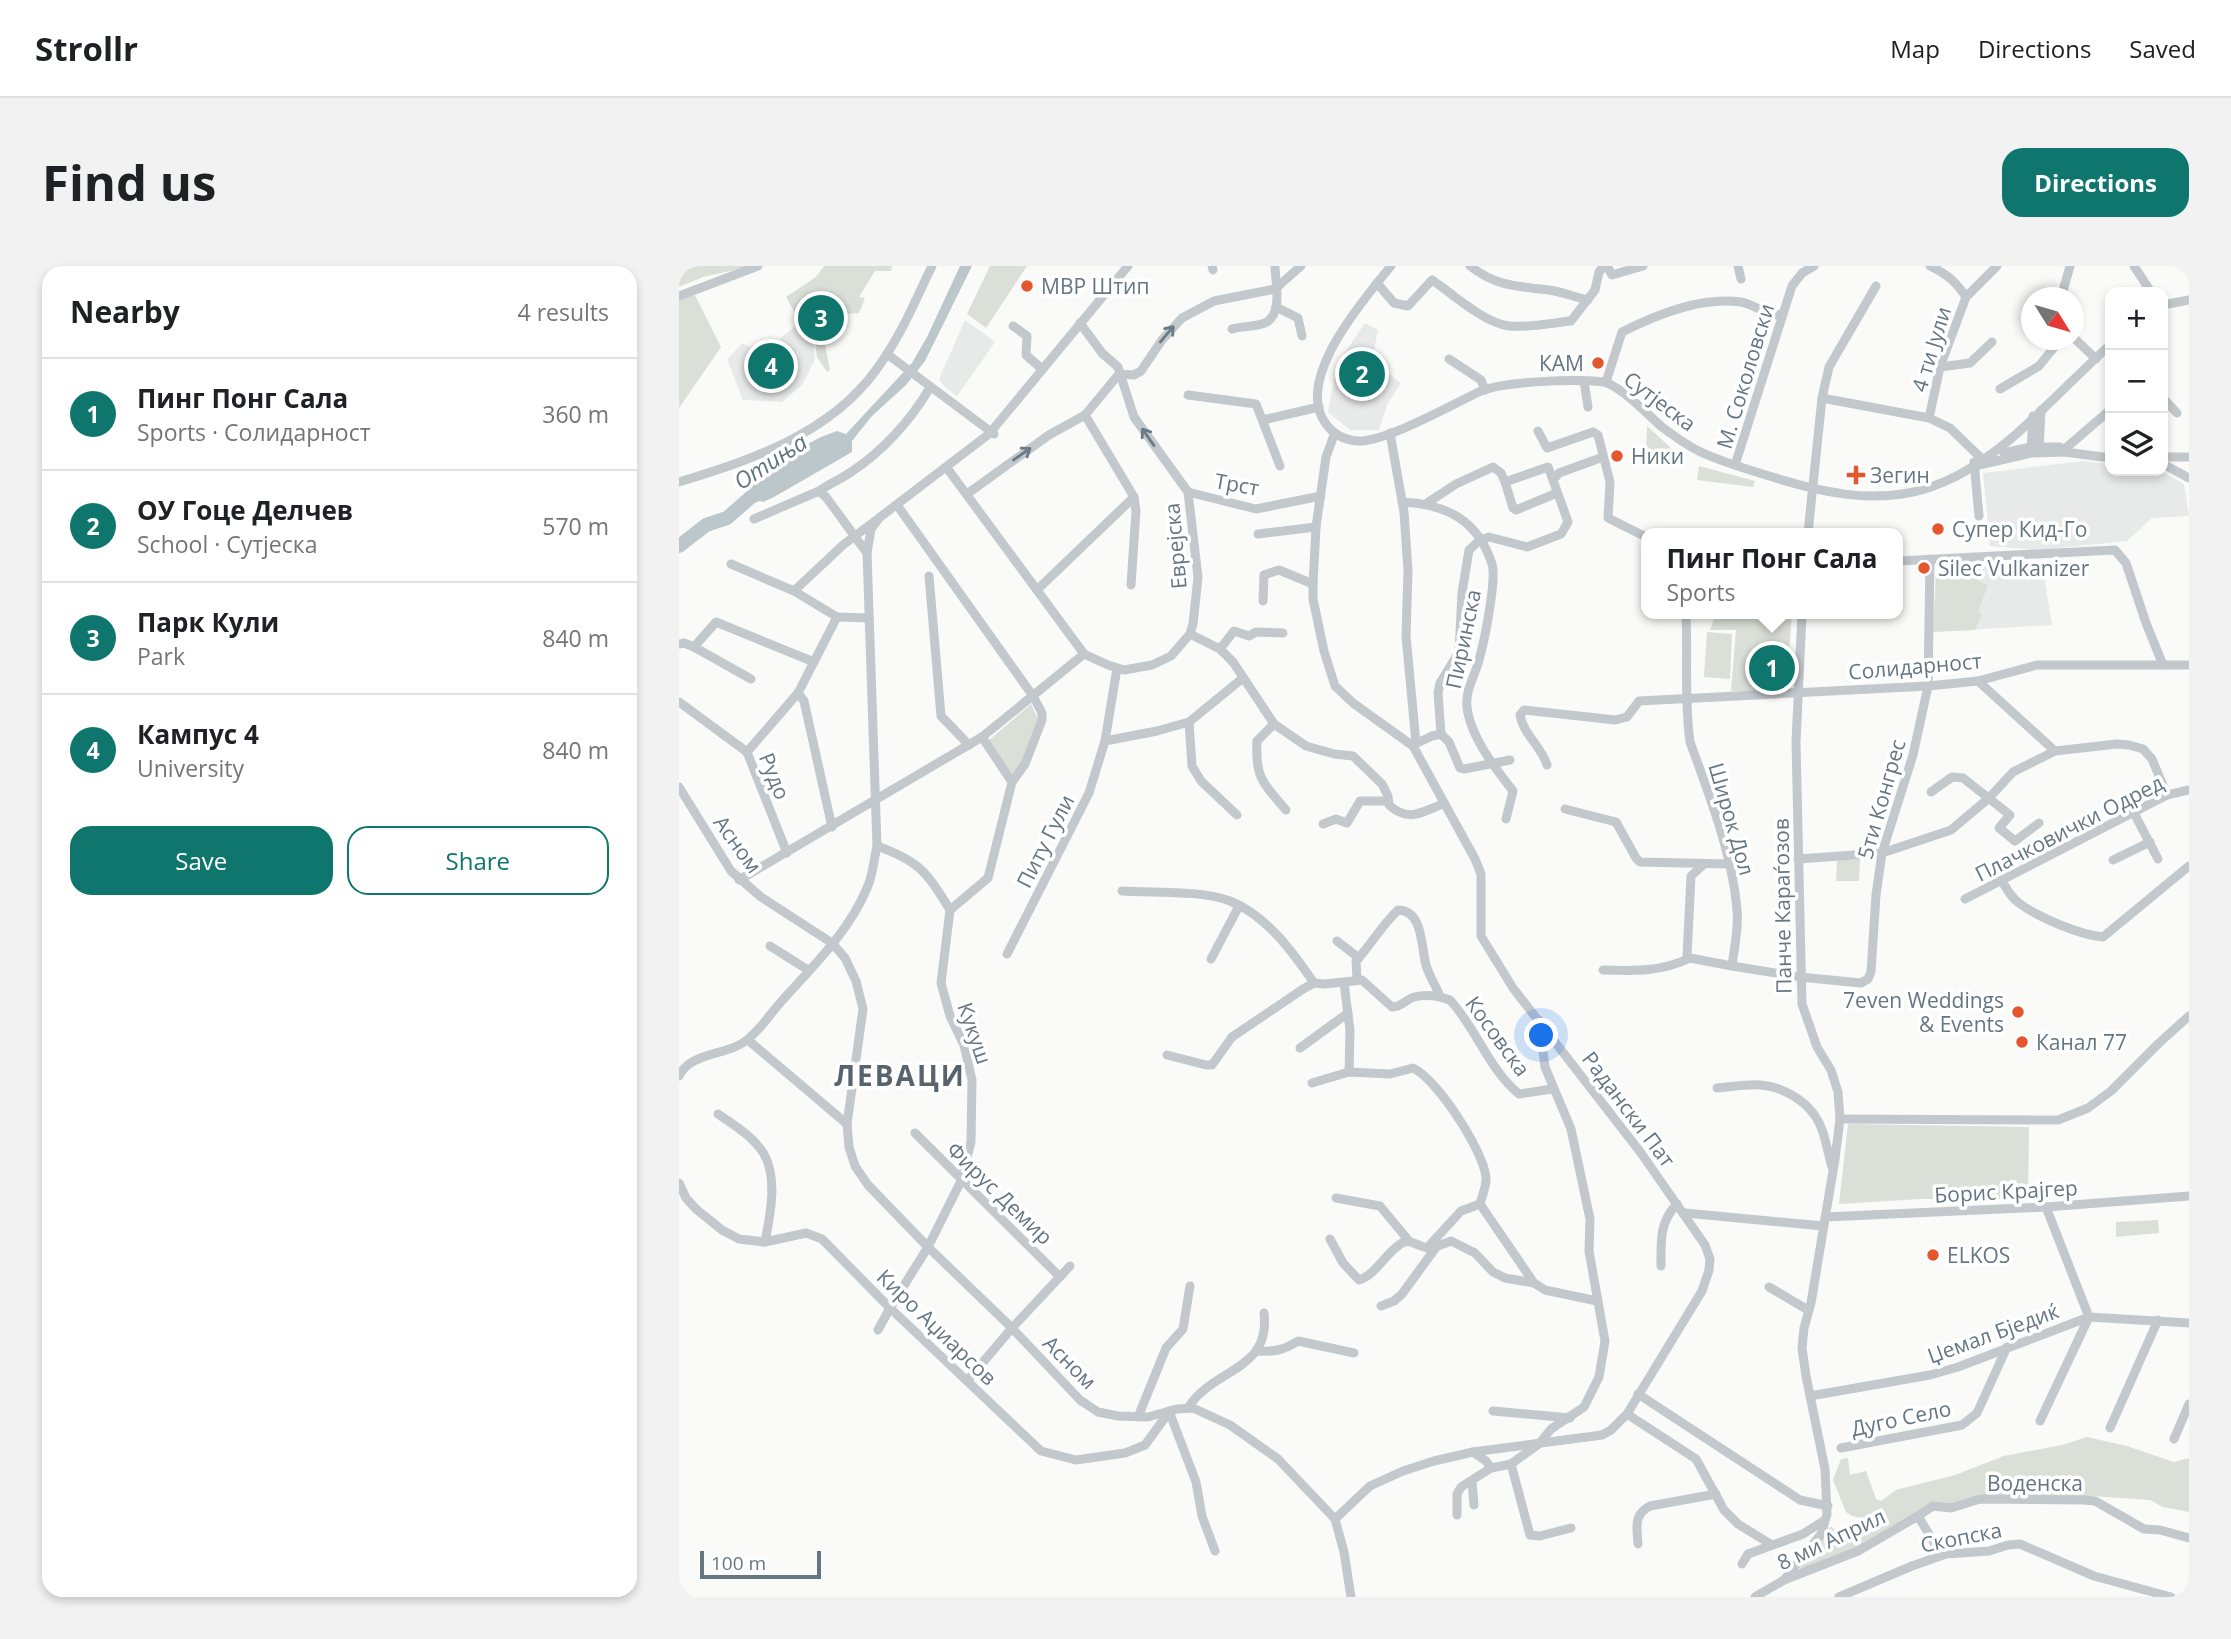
<!DOCTYPE html>
<html lang="en">
<head>
<meta charset="utf-8">
<style>
	body { margin:0; font-family:"Open Sans",sans-serif; background:#f2f2f2; color:#202124 }
	.controls { position:absolute; right:21px; top:21px; display:grid; overflow:hidden; border-radius:14px; box-shadow:0 4px 10px #0003 }
	.controls button { width:63px; height:63px; display:grid; place-items:center; padding:0; border:0; border-bottom:2px solid #e0e0e0; background:#fff; color:#202124; font:35px sans-serif }
	.compass { position:absolute; left:1342px; top:21px; width:63px; height:63px; border-radius:50%; background:#fff; box-shadow:0 4px 10px #0003; rotate:127deg }
	.scale { position:absolute; left:21px; bottom:18px; width:121px; box-sizing:border-box; padding-left:7px; border:4px solid #657683; border-top:0; font-size:19px; line-height:24px; white-space:nowrap; color:#657683; -webkit-text-stroke:5px #fff; paint-order:stroke }
	.you { position:absolute; left:863px; top:770px; width:24px; height:24px; margin:-18px; border:5px solid #fff; border-radius:50%; background:#1a73e8; box-shadow:0 0 0 10px #1a73e833 }
	.badge { display:grid; place-items:center; width:46px; height:46px; border-radius:50%; background:#0f766e; color:#fff; font-size:23px; font-weight:700 }
	.pin { position:absolute; translate:-50% -50%; border:4px solid #fff; box-shadow:0 2px 7px #0006 }
	.popup { position:absolute; left:962px; top:262px; width:262px; height:91px; box-sizing:border-box; display:grid; place-content:center; border-radius:14px; background:#fff; filter:drop-shadow(0 2px 5px #0005); font-size:23px; white-space:nowrap; color:#757577 }
	.popup b { font-size:26px; color:#202124 }
	.popup::after { content:''; position:absolute; left:50%; top:100%; margin-left:-14px; border:14px solid transparent; border-top-color:#fff }
	.list { margin:0; padding:0; list-style:none }
	h2 { display:flex; justify-content:space-between; align-items:center; height:91px; margin:0; padding:0 28px; font-size:30px }
	h2 small { font-size:23px; font-weight:400; color:#757577 }
	.list li { display:grid; grid-template-columns:46px 1fr auto; gap:21px; align-items:center; box-sizing:border-box; height:112px; padding:0 28px; border-top:2px solid #e0e0e0 }
	.list b { display:block; font-size:26px; white-space:nowrap }
	.list p { margin:0; font-size:23px; white-space:nowrap; color:#757577 }
	.list em { font-size:23px; font-style:normal; color:#757577 }
	.actions { display:flex; gap:14px; padding:21px 28px }
	.actions a { flex:1; padding:16px 0; border:2px solid #0f766e; border-radius:21px; text-align:center; font-size:24px; color:#0f766e }
	.actions .main { background:#0f766e; color:#fff }
	.icon { flex:none; width:38px; height:38px; fill:none; stroke:currentColor; stroke-width:2; stroke-linecap:round; stroke-linejoin:round }
	.map { position:relative; flex:none; width:1510px; height:1331px; overflow:hidden; border-radius:21px }
	header { display:flex; align-items:center; gap:42px; box-sizing:border-box; height:98px; padding:0 35px; background:#fff; border-bottom:2px solid #e0e0e0 }
	header strong { font-size:33px }
	nav { display:flex; gap:38px; margin-inline-start:auto; font-size:24px }
	.intro { display:flex; align-items:center; justify-content:space-between; box-sizing:border-box; height:168px; padding:0 42px }
	h1 { margin:0; font-size:49px }
	.button { padding:18px 32px; border-radius:21px; background:#0f766e; color:#fff; font-size:24px; font-weight:700 }
	main { display:flex; gap:42px; padding:0 42px }
	aside { flex:1; background:#fff; border-radius:21px; box-shadow:0 4px 10px #0003 }
	.map>svg:first-child { display:block }
</style>
</head>
<body>
<header>
<strong>Strollr</strong>
<nav><a>Map</a><a>Directions</a><a>Saved</a></nav>
</header>
<div class="intro"><h1>Find us</h1><a class="button">Directions</a></div>
<main>
<aside>
<h2>Nearby<small>4 results</small></h2>
<ul class="list">
<li><span class="badge">1</span><div><b>Пинг Понг Сала</b><p>Sports · Солидарност</p></div><em>360 m</em></li>
<li><span class="badge">2</span><div><b>ОУ Гоце Делчев</b><p>School · Сутјеска</p></div><em>570 m</em></li>
<li><span class="badge">3</span><div><b>Парк Кули</b><p>Park</p></div><em>840 m</em></li>
<li><span class="badge">4</span><div><b>Кампус 4</b><p>University</p></div><em>840 m</em></li>
</ul>
<div class="actions"><a class="main">Save</a><a>Share</a></div>
</aside>
<div class="map">
<svg width="1510" height="1331" viewBox="0 0 1510 1331">
	<rect width="100%" height="100%" fill="#fafaf8"/>
	<g fill="#e8e9e9">
		<path d="M286,54L316,76L278,130L266,121L260,113Z"/>
		<path d="M686,57L699,64L693,95L722,117L708,139L700,164H671L649,146L658,98Z"/>
		<path d="M119,58L134,75L136,93L124,118L103,136L64,134L48,93L64,77L77,84L86,76L93,79Z"/>
		<path d="M1404,195L1431,198V205L1484,206L1505,218L1510,250L1473,252L1448,275L1360,284L1311,280L1304,207Z"/>
		<path d="M1363,297L1373,359L1254,366L1257,308L1260,303L1265,300Z"/>
	</g>
	<g fill="#dadfd7">
		<path d="M0,0H73L24,11L0,21Z"/>
		<path d="M145,0H213L212,5H196L180,31L186,32L180,47L169,48L146,78L151,104L148,106L138,91L136,75L121,56L107,31L137,11Z"/>
		<path d="M311,0H348L307,62L288,48Z"/>
		<path d="M16,29L42,81L0,142V34Z"/>
		<path d="M968,160L1004,193L967,187Z"/>
		<path d="M1020,200L1076,215L1074,221L1018,214Z"/>
		<path d="M1305,299L1300,315L1309,319L1299,346L1303,348L1296,364L1254,366L1257,308L1265,300Z"/>
		<path d="M1037,348H1113L1110,386L1080,384L1077,425H1052L1057,364H1031Z"/>
		<path d="M1028,366L1053,368L1051,413L1025,411Z"/>
		<path d="M352,438L359,453L343,496L333,508L309,475Z"/>
		<path d="M1181,593L1180,615H1157L1158,594Z"/>
		<path d="M1169,858L1350,861L1349,933H1242L1160,938Z"/>
		<path d="M1479,954L1480,967L1437,971V956Z"/>
		<path d="M1408,1171L1448,1180L1495,1196L1510,1192V1246L1484,1241L1471,1234L1412,1230H1299L1270,1239L1256,1237L1153,1294L1121,1304L1122,1299L1148,1262L1153,1261L1162,1273L1165,1274L1177,1267L1184,1252L1173,1250L1167,1246L1154,1214L1162,1193L1169,1192L1171,1209L1187,1205L1197,1233L1202,1235L1217,1224L1276,1209L1325,1190L1383,1179Z"/>
	</g>
	<path fill="#bbc7cb" d="M281,0H293L246,95L227,119L193,150L173,175V186L95,231L84,236L72,231L66,217L68,210L142,171L158,165L167,168L233,97L248,71Z"/>
	<g fill="none" stroke-linecap="round" stroke-linejoin="round">
		<path stroke="#bbc7cb" stroke-width="14" d="M0,280L27,259L48,252L72,231L88,224"/>
		<g stroke="#c3c8cc" stroke-width="9">
			<path d="M533,0L534,4"/>
			<path d="M712,0C685,33 614,114 647,158C655,169 665,174 679,175C707,176 774,138 802,125C827,115 897,113 924,116C940,118 970,150 983,161C995,170 1010,181 1024,187C1048,198 1075,205 1100,213C1196,242 1255,238 1334,171C1367,142 1398,109 1431,79"/>
			<path d="M791,0C818,21 838,20 870,24C883,26 896,31 909,34"/>
			<path d="M928,0L933,9L964,0"/>
			<path d="M1059,0L1062,13"/>
			<path d="M1455,0L1472,26"/>
			<path d="M698,17L715,37L729,40L753,14C774,28 805,57 830,60C850,62 872,57 892,55L916,24L920,6L925,0"/>
			<path d="M0,30L79,0"/>
			<path d="M1287,31L1318,0"/>
			<path d="M1382,32L1391,0"/>
			<path d="M1484,39L1510,34"/>
			<path d="M597,41L619,52L623,70"/>
			<path d="M334,60L348,70L347,89L363,103"/>
			<path d="M553,63C563,60 579,61 588,56C604,45 596,16 596,0"/>
			<path d="M1394,71L1417,93"/>
			<path d="M208,88L315,168"/>
			<path d="M770,93L802,114L806,124"/>
			<path d="M1261,101L1291,97L1313,76"/>
			<path d="M440,108L455,109L462,105L483,74L503,52L535,35L596,23L622,0"/>
			<path d="M905,115L909,141"/>
			<path d="M927,116L943,66C979,48 1021,31 1062,36C1076,38 1089,52 1103,48"/>
			<path d="M1321,123L1360,100L1381,74"/>
			<path d="M509,129L577,138L601,200"/>
			<path d="M1143,132L1250,152L1271,162L1303,193"/>
			<path d="M1484,132L1498,147"/>
			<path d="M406,149L455,231L457,245L452,319"/>
			<path d="M1250,152L1261,101L1287,31C1277,16 1268,8 1251,0"/>
			<path d="M584,154L640,141"/>
			<path d="M859,165L868,182L914,166L919,169L931,216L929,252L967,271"/>
			<path d="M711,167L725,246L729,305L727,370L737,477"/>
			<path d="M655,169L647,191L637,261L634,318V333L645,385L656,420L674,437L734,480L796,593L802,608V670L834,722L962,887L1026,979L1031,993L1030,1004L1023,1025L948,1148L932,1164L923,1169L794,1186L755,1195L724,1205L691,1220L656,1253"/>
			<path d="M1388,181L1431,144"/>
			<path d="M1352,184L1354,150"/>
			<path d="M1360,185L1362,144"/>
			<path d="M1325,187L1352,181H1381"/>
			<path d="M1484,191H1510"/>
			<path d="M1295,196L1300,250"/>
			<path d="M1484,198L1510,212"/>
			<path d="M1056,199L1113,20L1123,7L1135,0"/>
			<path d="M1296,200L1352,187L1386,186L1431,192"/>
			<path d="M268,202L405,388L429,399L445,404L473,399L492,390L511,368L514,358L519,311L509,226L455,151L439,101L423,87L401,57"/>
			<path d="M874,214L869,201L826,216L834,242L837,244L878,227"/>
			<path d="M0,216C72,194 151,168 197,104C221,72 236,35 253,0"/>
			<path d="M140,225C150,218 162,213 172,206C203,186 232,154 250,123"/>
			<path d="M509,226L577,243L642,230"/>
			<path d="M288,228L370,169L406,149L440,108"/>
			<path d="M723,236C767,238 799,254 813,298C818,313 805,377 800,394C796,410 786,424 788,441C791,470 816,502 834,525L827,553"/>
			<path d="M748,237L777,218L814,201L822,207L826,216"/>
			<path d="M218,239L354,430L363,447V454L346,498L333,516L309,612L271,644"/>
			<path d="M75,253L140,225L147,231L188,287"/>
			<path d="M1129,267L1143,132L1150,101L1197,20"/>
			<path d="M579,268L637,261"/>
			<path d="M1219,295L1436,284L1447,297L1467,357L1484,399"/>
			<path d="M52,298L115,325L158,351L189,352"/>
			<path d="M250,310L262,450L290,479"/>
			<path d="M359,323L455,231"/>
			<path d="M115,325L164,279L196,255"/>
			<path d="M584,335L585,309L600,304L634,318"/>
			<path d="M1007,348C1009,391 1005,433 1011,476C1030,528 1054,590 1058,645C1060,663 1055,682 1053,700L1121,711L1182,717L1189,713L1192,706L1197,629L1203,587L1234,489L1249,420L1251,293"/>
			<path d="M511,368L541,383L554,396L595,458L627,480L655,488L674,490L703,518L709,530L710,539C730,557 742,546 764,538"/>
			<path d="M0,378L5,377L15,381L72,413"/>
			<path d="M15,381L37,356L135,396"/>
			<path d="M541,383L555,365L570,370L577,366L604,367"/>
			<path d="M1299,415L1376,485"/>
			<path d="M119,427L125,435L153,561"/>
			<path d="M0,436L68,486L108,587"/>
			<path d="M510,456L513,500L522,515L558,549"/>
			<path d="M595,458L578,475C576,512 584,517 607,544"/>
			<path d="M762,468L759,427L761,417L780,386L783,327L790,284L801,274L810,271L848,281L882,268L889,256L874,214L880,207L924,191"/>
			<path d="M303,471L333,516"/>
			<path d="M426,475L478,465L510,456L564,412"/>
			<path d="M734,479L753,470L762,468L770,476L781,502L785,503L831,494"/>
			<path d="M68,486L119,427L158,351"/>
			<path d="M868,499C863,481 844,468 841,449L845,444L936,454L948,451L960,435L1249,420L1299,415L1358,399H1510"/>
			<path d="M0,521L52,605L82,631L153,677L166,692L177,715L184,743L168,858L170,881L176,900L189,919L249,981L333,1062L401,1134L419,1146L439,1150L469,1151L498,1143L514,1142L551,1159L599,1193L656,1253L665,1286L672,1331"/>
			<path d="M1252,526L1273,511L1284,512L1331,549L1320,562L1336,575L1360,557"/>
			<path d="M886,543L937,556L957,592L961,596L1050,598"/>
			<path d="M1455,547L1479,593"/>
			<path d="M644,558L657,553L668,557L681,535H709"/>
			<path d="M198,580C240,595 248,606 271,644L262,717L271,750L285,779L293,814L292,876L282,915L249,981L211,1042L199,1064"/>
			<path d="M1119,593L1203,587L1272,564L1310,532L1334,506L1376,485L1438,478L1450,479L1464,483L1473,493L1488,529"/>
			<path d="M1434,594L1471,576"/>
			<path d="M1024,599L1012,610L1008,690L1011,692L1053,700"/>
			<path d="M60,614L303,471L405,388"/>
			<path d="M1323,615C1328,623 1332,632 1340,637C1358,651 1401,669 1424,671L1510,600"/>
			<path d="M443,625C473,627 524,624 551,635C588,650 613,685 635,717"/>
			<path d="M1286,633L1488,529L1510,524"/>
			<path d="M658,675L680,692"/>
			<path d="M91,680L129,704"/>
			<path d="M328,688L410,527L426,475L438,402"/>
			<path d="M532,693L560,640"/>
			<path d="M924,704C956,705 982,706 1011,692"/>
			<path d="M678,713L677,695C692,679 702,660 719,644C744,644 742,680 747,699C750,710 757,720 761,730"/>
			<path d="M665,717L671,764L670,806"/>
			<path d="M69,774L168,858"/>
			<path d="M621,782L669,747"/>
			<path d="M488,789L527,799H533L553,771L624,723L635,717L646,718L683,714L713,741C723,741 726,734 735,731C746,728 760,730 771,734C797,762 809,802 840,828L873,823"/>
			<path d="M0,810C12,785 50,790 69,773C81,764 91,748 101,737C132,702 170,666 188,622C194,609 195,593 198,580L188,287L192,263L200,252L310,168L449,0"/>
			<path d="M633,817L670,806L711,808L734,802C758,813 804,884 807,911C808,919 803,930 801,938L782,945L748,982"/>
			<path d="M1038,822C1052,821 1067,818 1081,819C1101,820 1125,833 1136,850C1146,864 1148,885 1153,901"/>
			<path d="M39,848C55,859 75,871 85,888C99,913 91,950 86,976"/>
			<path d="M1161,853L1379,854L1409,842L1432,825L1480,777L1510,750"/>
			<path d="M236,867L381,1011"/>
			<path d="M0,917L7,932L17,943L43,964L60,973L86,976L127,967L143,973L211,1042L362,1185L397,1194L446,1187L466,1179L490,1146"/>
			<path d="M657,932L701,940L730,975"/>
			<path d="M801,938L855,1017L866,1024L918,1035"/>
			<path d="M1006,947L1144,960"/>
			<path d="M1146,951L1367,941L1510,930"/>
			<path d="M651,973L664,997L680,1014C697,1009 707,986 723,977C731,973 737,979 745,981C753,983 764,978 772,975L796,987L814,1006L826,1012L855,1017"/>
			<path d="M982,1000C982,976 980,956 998,938"/>
			<path d="M1090,1021L1129,1044"/>
			<path d="M702,1040L715,1035L723,1028L758,980"/>
			<path d="M579,1085C595,1086 605,1084 619,1075L675,1087"/>
			<path d="M288,1115L333,1062L391,1000"/>
			<path d="M959,1128L1121,1234L1149,1240"/>
			<path d="M1131,1130L1251,1109L1279,1101L1410,1051L1510,1057"/>
			<path d="M509,1142C533,1102 592,1106 585,1047"/>
			<path d="M490,1145L517,1216L523,1250L536,1285"/>
			<path d="M814,1145L891,1152"/>
			<path d="M948,1148L1017,1193L1045,1244L1059,1258L1093,1279"/>
			<path d="M459,1151L487,1082L504,1063L511,1020"/>
			<path d="M1361,1155L1410,1051L1367,941"/>
			<path d="M1431,1162L1479,1054"/>
			<path d="M1495,1173L1510,1138"/>
			<path d="M1162,1182L1283,1159L1298,1147L1328,1081"/>
			<path d="M794,1186L807,1195L812,1202"/>
			<path d="M832,1198L851,1269L861,1270L892,1262"/>
			<path d="M793,1215L795,1239"/>
			<path d="M778,1249V1228L782,1221L812,1202L832,1198L861,1177L872,1163L905,1141L920,1111L926,1075L910,985L911,953L892,863L866,801L860,754"/>
			<path d="M1239,1250L1254,1240L1272,1242L1301,1233L1405,1234L1416,1235L1465,1263L1481,1264L1510,1272"/>
			<path d="M959,1278C958,1261 954,1249 971,1240L1037,1228"/>
			<path d="M1063,1298L1069,1288L1124,1268L1146,1254"/>
			<path d="M1105,1314L1142,1268L1148,1248L1146,1203L1127,1110L1123,1082L1125,1062L1132,1037L1156,893L1161,853L1159,826L1152,804L1138,781L1123,738L1117,476L1123,348"/>
			<path d="M1076,1331L1105,1314L1179,1285L1239,1250L1256,1278L1267,1288"/>
			<path d="M1160,1331L1233,1300L1267,1288L1310,1285L1329,1279L1341,1278L1415,1310L1492,1331"/>
		</g>
	</g>
	<defs><path id="oneway-shaft" d="M-6 0H5M1.5-3L5.5 0L1.5 3" fill="none" stroke-width="1.6" stroke-linecap="round" stroke-linejoin="round" transform="scale(1.75)"/></defs>
	<g stroke="#6a7a87">
		<use href="#oneway-shaft" transform="translate(488 68) rotate(-50)"/>
		<use href="#oneway-shaft" transform="translate(469 171) rotate(-125)"/>
		<use href="#oneway-shaft" transform="translate(343 188) rotate(-35)"/>
	</g>
	<g fill="#e4572e" stroke="#fff" stroke-width="2.5">
		<circle cx="348" cy="20" r="7"/>
		<circle cx="919" cy="97" r="7"/>
		<circle cx="938" cy="190" r="7"/>
		<path d="M1173.5 198.5h7v7h7v7h-7v7h-7v-7h-7v-7h7z"/>
		<circle cx="1259" cy="263" r="7"/>
		<circle cx="1245" cy="302" r="7"/>
		<circle cx="1339" cy="746" r="7"/>
		<circle cx="1343" cy="776" r="7"/>
		<circle cx="1254" cy="989" r="7"/>
	</g>
	<g text-anchor="middle" dominant-baseline="central" stroke-width="7" stroke-linejoin="round" paint-order="stroke">
		<g font-size="21" fill="#657683" stroke="#fff" text-anchor="start">
			<text x="362" y="20">МВР Штип</text>
			<text x="905" y="97" text-anchor="end">КАМ</text>
			<text x="952" y="190">Ники</text>
			<text x="1191" y="209">Зегин</text>
			<text x="1273" y="263">Супер Кид-Го</text>
			<text x="1259" y="302">Silec Vulkanizer</text>
			<text x="1325" y="734" text-anchor="end">7even Weddings<tspan x="1325" dy="24">&amp; Events</tspan></text>
			<text x="1357" y="776">Канал 77</text>
			<text x="1268" y="989">ELKOS</text>
		</g>
		<g font-size="21" fill="#657683" stroke="#fff">
			<text transform="translate(1252 83) rotate(-73)">4 ти Јули</text>
			<text transform="translate(1066 110) rotate(-73)">М. Соколовски</text>
			<text transform="translate(981 135) rotate(37)">Сутјеска</text>
			<text transform="translate(558 218) rotate(10)">Трст</text>
			<text transform="translate(496 280) rotate(-95)">Еврејска</text>
			<text transform="translate(784 373) rotate(-78)">Пиринска</text>
			<text transform="translate(1236 400) rotate(-5)">Солидарност</text>
			<text transform="translate(96 510) rotate(68)">Рудо</text>
			<text transform="translate(1202 533) rotate(-74)">5ти Конгрес</text>
			<text transform="translate(1053 553) rotate(74)">Широк Дол</text>
			<text transform="translate(1390 562) rotate(-27)">Плачковички Одред</text>
			<text transform="translate(366 575) rotate(-63)">Питу Гули</text>
			<text transform="translate(59 578) rotate(54)">Асном</text>
			<text transform="translate(1103 640) rotate(-91)">Панче Караѓозов</text>
			<text transform="translate(296 767) rotate(71)">Кукуш</text>
			<text transform="translate(819 770) rotate(54)">Косовска</text>
			<text transform="translate(950 843) rotate(53)">Радански Пат</text>
			<text transform="translate(1327 925) rotate(-3)">Борис Крајгер</text>
			<text transform="translate(321 927) rotate(44)">Фирус Демир</text>
			<text transform="translate(258 1061) rotate(44)">Киро Аџиарсов</text>
			<text transform="translate(1314 1067) rotate(-20)">Џемал Бједиќ</text>
			<text transform="translate(391 1096) rotate(45)">Асном</text>
			<text transform="translate(1222 1152) rotate(-12)">Дуго Село</text>
			<text x="1356" y="1217">Воденска</text>
			<text transform="translate(1282 1271) rotate(-11)">Скопска</text>
			<text transform="translate(1152 1273) rotate(-25)">8 ми Април</text>
		</g>
		<g font-size="23" font-style="italic" fill="#60757c" stroke="#fff">
			<text transform="translate(91 195) rotate(-33)">Отиња</text>
		</g>
		<g font-size="28" font-weight="bold" letter-spacing="2" fill="#57646e" stroke="#fff">
			<text x="221" y="809">ЛЕВАЦИ</text>
		</g>
	</g>
</svg>
<div class="controls">
<button>+</button>
<button>−</button>
<button><svg class="icon" aria-label="layers" viewBox="0 0 24 24"><path d="M12 4l9 5-9 5-9-5zM3 14l9 5 9-5"/></svg></button>
</div>
<svg class="compass" viewBox="-18 -18 36 36"><path d="M0-13l5 13h-10z" fill="#e53935"/><path d="M0 13l5-13h-10z" fill="#757577"/></svg>
<div class="scale">100 m</div>
<div class="you"></div>
<div class="pin badge" style="left:1093px;top:402px">1</div>
<div class="popup"><b>Пинг Понг Сала</b>Sports</div>
<div class="pin badge" style="left:683px;top:108px">2</div>
<div class="pin badge" style="left:142px;top:52px">3</div>
<div class="pin badge" style="left:92px;top:100px">4</div>
</div>
</main>
</body>
</html>
